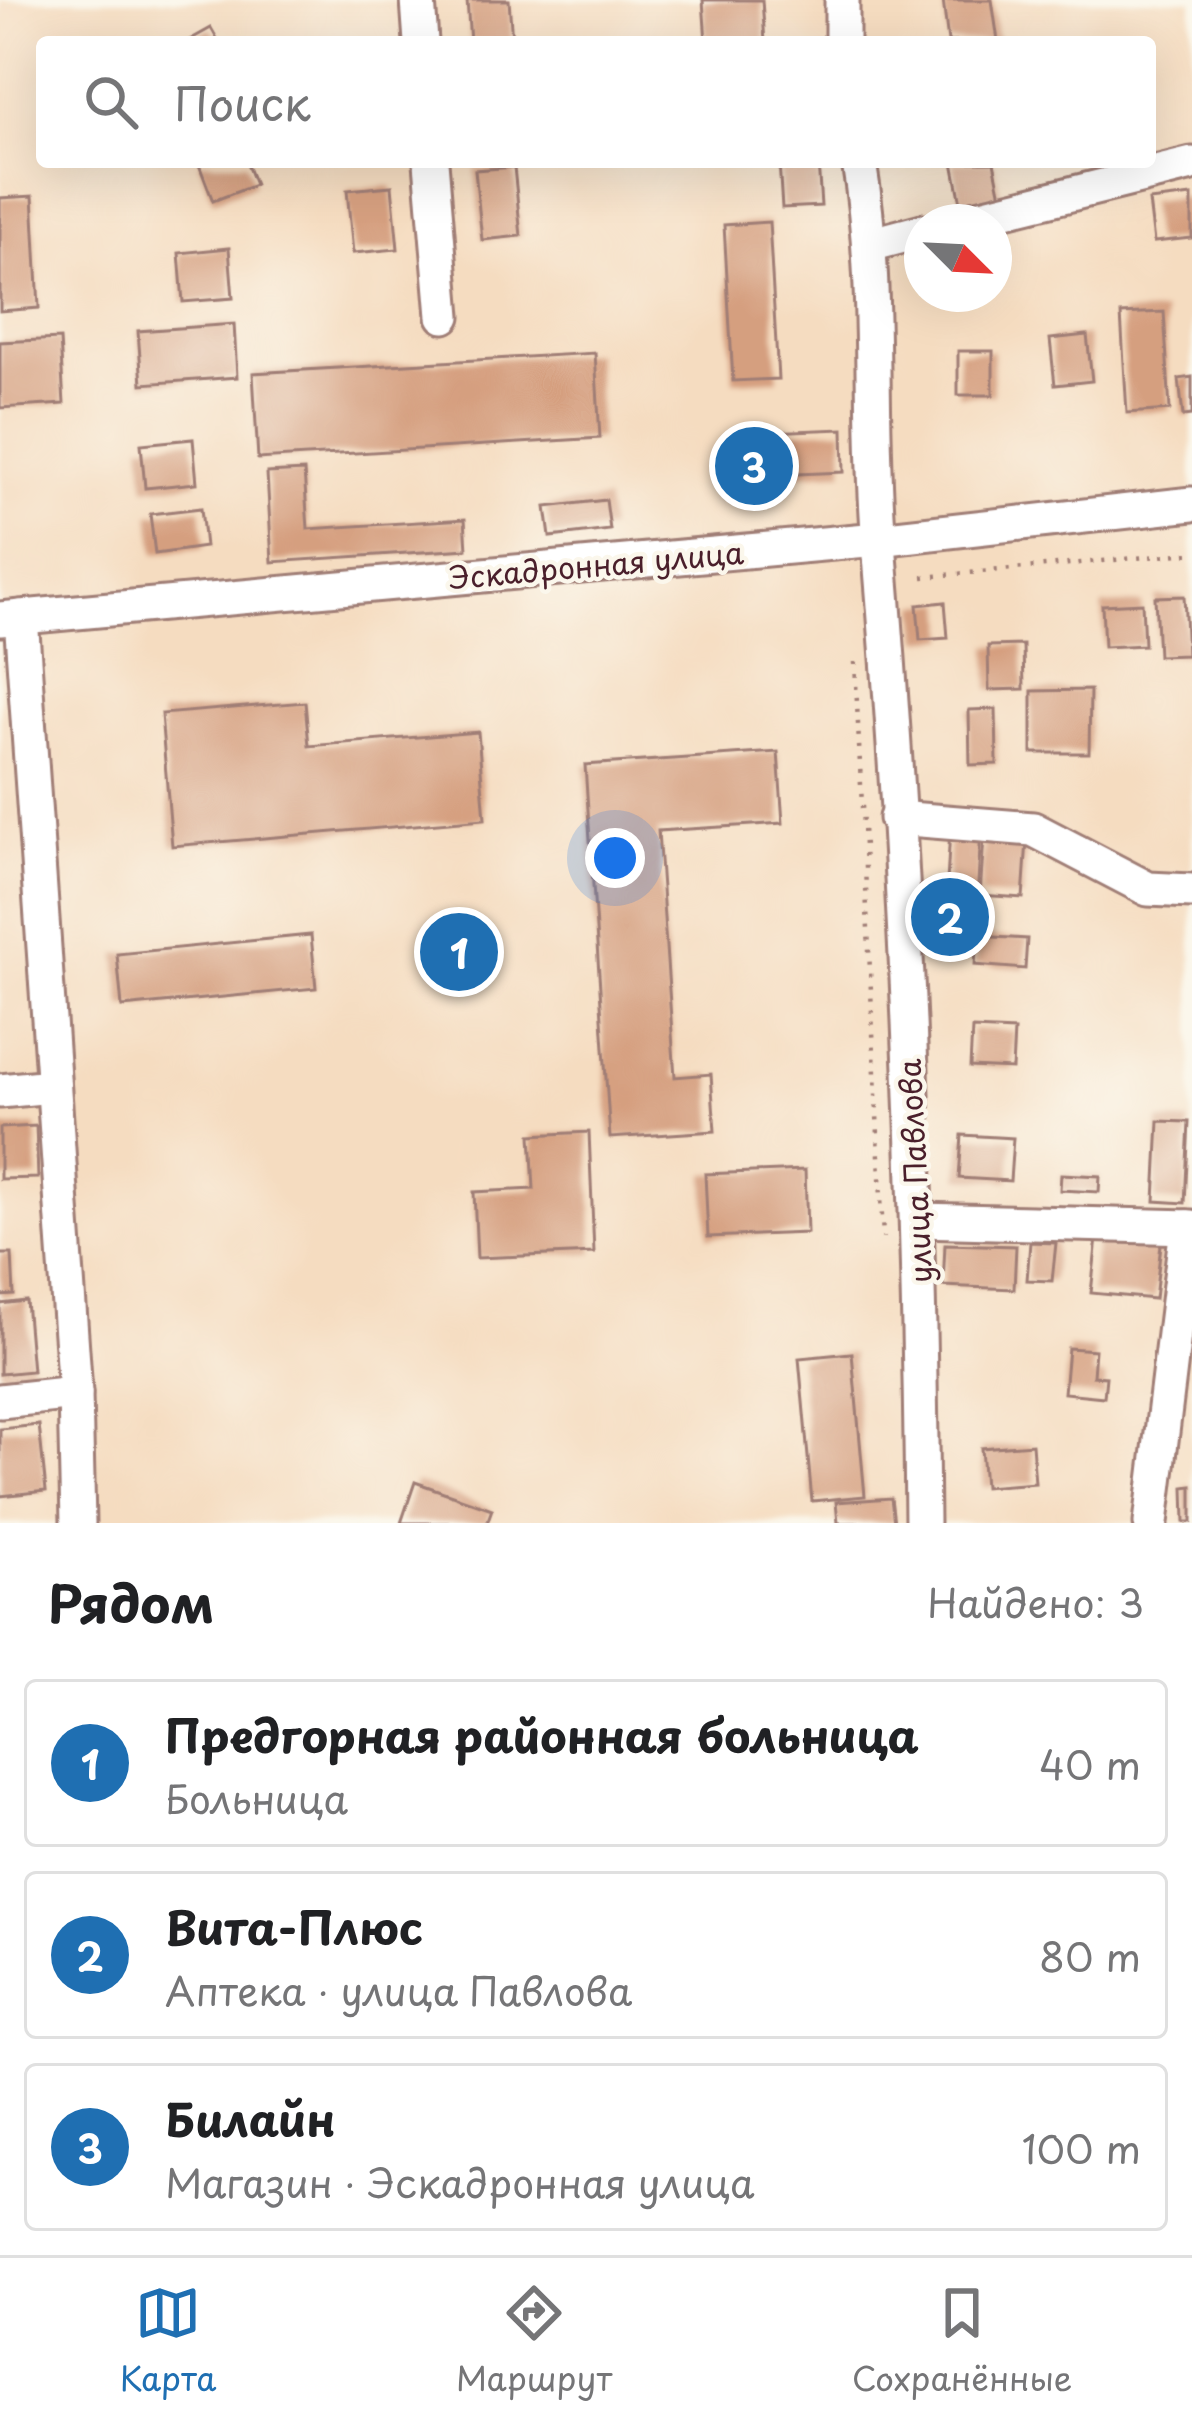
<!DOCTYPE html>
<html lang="ru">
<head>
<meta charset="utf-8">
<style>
	body { margin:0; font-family:"Playpen Sans",sans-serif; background:#f6f6f6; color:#202124 }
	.compass { position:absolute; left:904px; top:204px; width:108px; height:108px; border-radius:50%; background:#fff; box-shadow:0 12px 48px #0002; rotate:114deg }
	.you { position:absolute; left:615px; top:858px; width:42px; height:42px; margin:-30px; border:9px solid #fff; border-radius:50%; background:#1a73e8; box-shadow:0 0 0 18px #1a73e833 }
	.badge { display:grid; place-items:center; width:78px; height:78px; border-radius:50%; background:#1f6fb2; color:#fff; font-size:39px; font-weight:700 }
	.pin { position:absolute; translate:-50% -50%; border:6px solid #fff; box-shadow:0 3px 12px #0006 }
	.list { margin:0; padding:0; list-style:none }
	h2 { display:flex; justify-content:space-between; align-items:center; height:156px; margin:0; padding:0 48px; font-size:51px }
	h2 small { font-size:39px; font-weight:400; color:#757577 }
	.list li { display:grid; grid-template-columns:78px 1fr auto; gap:36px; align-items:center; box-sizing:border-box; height:168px; margin:0 24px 24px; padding:0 24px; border:3px solid #e0e0e0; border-radius:12px }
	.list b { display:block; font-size:45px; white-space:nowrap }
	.list p { margin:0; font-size:39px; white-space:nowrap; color:#757577 }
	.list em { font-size:39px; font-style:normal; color:#757577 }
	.icon { flex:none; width:66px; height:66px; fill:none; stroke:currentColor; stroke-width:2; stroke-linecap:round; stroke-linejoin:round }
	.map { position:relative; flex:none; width:1192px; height:1523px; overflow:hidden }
	.search { position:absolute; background:#fff; box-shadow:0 12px 48px #0002; left:36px; right:36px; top:36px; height:132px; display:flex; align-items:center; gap:30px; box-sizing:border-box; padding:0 42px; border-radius:12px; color:#757577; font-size:45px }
	.sheet { height:732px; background:#fff }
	nav { display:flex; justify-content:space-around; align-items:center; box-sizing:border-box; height:168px; border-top:3px solid #e0e0e0; background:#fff; font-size:33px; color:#757577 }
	nav a { display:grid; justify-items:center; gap:6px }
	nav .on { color:#1f6fb2 }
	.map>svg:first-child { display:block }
</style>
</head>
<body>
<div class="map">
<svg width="1192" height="1523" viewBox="0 0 1192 1523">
	<rect width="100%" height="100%" fill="#fbf7ec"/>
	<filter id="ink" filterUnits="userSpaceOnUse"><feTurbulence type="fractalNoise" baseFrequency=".00833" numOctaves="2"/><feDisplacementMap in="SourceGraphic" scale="24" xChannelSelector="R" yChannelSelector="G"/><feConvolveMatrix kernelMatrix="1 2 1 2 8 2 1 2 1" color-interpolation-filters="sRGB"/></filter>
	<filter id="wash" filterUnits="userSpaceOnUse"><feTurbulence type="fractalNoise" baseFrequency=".004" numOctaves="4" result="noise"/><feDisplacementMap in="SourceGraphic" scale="48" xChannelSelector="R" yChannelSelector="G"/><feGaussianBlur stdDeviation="2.7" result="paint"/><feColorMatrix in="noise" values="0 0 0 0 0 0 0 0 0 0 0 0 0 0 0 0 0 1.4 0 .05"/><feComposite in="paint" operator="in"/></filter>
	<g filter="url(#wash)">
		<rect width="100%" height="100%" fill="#f5dcc0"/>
		<g id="blocks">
			<g fill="#d59f7f">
				<path d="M467,0H509L512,41L470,42Z"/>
				<path d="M703,0H762L765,42H706Z"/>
				<path d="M943,0H992L998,41L948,42Z"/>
				<path d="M211,28L219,42H186Z"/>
				<path d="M198,162H246L255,185L213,201Z"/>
				<path d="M779,162H818L821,206L782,208Z"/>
				<path d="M953,162H994L1001,196L961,203Z"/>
				<path d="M514,167L521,236L482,240L475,170Z"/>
				<path d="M392,186L398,249L353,253L347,190Z"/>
				<path d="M33,196L39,308L0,311V198Z"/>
				<path d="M1192,196V238L1154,242L1149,201Z"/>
				<path d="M769,222L778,379L733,381L724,225Z"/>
				<path d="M229,248L233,298L183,302L179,253Z"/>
				<path d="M1164,312L1170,410L1127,413L1121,314Z"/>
				<path d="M234,324L237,377L142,384L138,331Z"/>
				<path d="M1087,335L1092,381L1055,385L1050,339Z"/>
				<path d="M60,339L64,404L0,408V342Z"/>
				<rect x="958" y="351" width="35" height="44"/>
				<path d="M595,353L600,438L258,459L253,373Z"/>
				<path d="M1192,377V415L1183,416L1179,379Z"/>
				<path d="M843,429L844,472L746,476L744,433Z"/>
				<path d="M193,439L197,483L145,488L141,444Z"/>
				<path d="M304,471L308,529L465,519L467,549L272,562L267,473Z"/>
				<path d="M606,500L610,530L550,537L546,507Z"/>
				<path d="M201,508L205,547L155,554L150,514Z"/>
				<path d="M1184,596L1187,655L1158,656L1155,597Z"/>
				<path d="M945,602L948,638L920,640L917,605Z"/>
				<path d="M1142,603L1144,645L1104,647L1102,605Z"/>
				<path d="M1023,645L1024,689L989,690L988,646Z"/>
				<path d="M1090,690L1089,753H1032V691Z"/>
				<path d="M305,702L309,746L478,732L485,819L172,846L161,714Z"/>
				<path d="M996,709L997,764L970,765L969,710Z"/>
				<path d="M778,752L783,823L658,831L675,1077L711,1074L715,1131L610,1138L585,765Z"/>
				<path d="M950,829L981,830L975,937L944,936Z"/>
				<path d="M984,837L1027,840L1023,898L980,895Z"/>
				<path d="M311,935L316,988L122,1007L117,954Z"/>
				<path d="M977,936L1027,939L1025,969L975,965Z"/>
				<path d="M972,1029L1014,1031L1012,1069L970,1067Z"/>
				<path d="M1159,1121L1189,1122L1185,1203L1155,1201Z"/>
				<path d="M36,1126L38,1178L0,1179V1128Z"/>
				<path d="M589,1132L594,1253L477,1258L474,1192L534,1189L531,1135Z"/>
				<path d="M962,1135L1013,1138L1010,1181L959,1178Z"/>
				<path d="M805,1170L807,1233L708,1237L705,1174Z"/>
				<path d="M1061,1174L1100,1176L1099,1192L1060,1190Z"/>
				<path d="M1097,1238L1161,1244L1155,1299L1091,1293Z"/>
				<path d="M1030,1242L1056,1243L1052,1281L1027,1280Z"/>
				<path d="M945,1244L1016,1246L1014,1289L943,1286Z"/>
				<path d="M0,1254H12L14,1295L0,1296Z"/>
				<path d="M26,1301L32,1371L0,1374V1304Z"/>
				<path d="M1068,1348L1095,1350L1093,1376L1106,1377L1104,1397L1064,1393Z"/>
				<path d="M852,1353L865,1496L812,1501L799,1358Z"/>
				<path d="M39,1425L46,1491L0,1496V1429Z"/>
				<path d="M1032,1444L1035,1483L984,1487L981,1448Z"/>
				<path d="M415,1482L492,1509L487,1523H401Z"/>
				<path d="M1192,1486V1522H1185L1184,1487Z"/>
				<path d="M891,1498L894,1523H838L836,1502Z"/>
			</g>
		</g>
	</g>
	<g filter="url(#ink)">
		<use href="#blocks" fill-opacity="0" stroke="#a07e76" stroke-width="3"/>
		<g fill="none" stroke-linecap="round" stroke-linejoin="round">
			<defs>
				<g id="minor">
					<path d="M418,0L421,42"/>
					<path d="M842,42V0"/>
					<path d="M431,162L444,316"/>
					<path d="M859,162C880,289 868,415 879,543C906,868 919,1196 922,1523"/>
					<path d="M957,222L1192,164"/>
					<path d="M873,244L922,231"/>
					<path d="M21,617L75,1393L78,1523"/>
					<path d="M0,619L878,539L1192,504"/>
					<path d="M896,818L1033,829L1148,889L1192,891"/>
					<path d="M0,1091L52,1086"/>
					<path d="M919,1220L1192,1227"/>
					<path d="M0,1401L75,1393"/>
					<path d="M1151,1523L1187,1227"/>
				</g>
			</defs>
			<use href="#minor" stroke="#a07e76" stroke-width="39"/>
			<g stroke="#a07e76" stroke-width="4.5" stroke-dasharray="3 9" stroke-linecap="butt">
				<path d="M923,577L1192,553"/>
				<path d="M855,662L883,1238"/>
			</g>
			<use href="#minor" stroke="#fff" stroke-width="33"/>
		</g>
	</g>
	<g text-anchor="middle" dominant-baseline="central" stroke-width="9" stroke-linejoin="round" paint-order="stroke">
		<g font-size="30" fill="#4a1f2b" stroke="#fbf7ec">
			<text transform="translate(596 564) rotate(-5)">Эскадронная улица</text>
			<text transform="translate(914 1171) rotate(-93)">улица Павлова</text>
		</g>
	</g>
</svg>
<svg class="compass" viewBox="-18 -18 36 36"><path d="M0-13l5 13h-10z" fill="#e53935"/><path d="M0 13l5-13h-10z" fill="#757577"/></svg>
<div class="you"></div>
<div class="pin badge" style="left:459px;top:952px">1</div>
<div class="pin badge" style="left:950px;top:917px">2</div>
<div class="pin badge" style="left:754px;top:466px">3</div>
<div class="search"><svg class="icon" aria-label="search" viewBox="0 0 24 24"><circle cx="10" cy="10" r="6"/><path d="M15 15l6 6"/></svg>Поиск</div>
</div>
<section class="sheet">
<h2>Рядом<small>Найдено: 3</small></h2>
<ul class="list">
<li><span class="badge">1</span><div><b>Предгорная районная больница</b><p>Больница</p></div><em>40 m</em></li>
<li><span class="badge">2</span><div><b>Вита-Плюс</b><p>Аптека · улица Павлова</p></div><em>80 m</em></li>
<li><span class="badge">3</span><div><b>Билайн</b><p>Магазин · Эскадронная улица</p></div><em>100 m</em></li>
</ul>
</section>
<nav>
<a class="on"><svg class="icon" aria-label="map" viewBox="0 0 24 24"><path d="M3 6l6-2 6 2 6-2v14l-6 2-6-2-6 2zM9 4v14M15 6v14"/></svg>Карта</a>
<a><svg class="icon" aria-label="directions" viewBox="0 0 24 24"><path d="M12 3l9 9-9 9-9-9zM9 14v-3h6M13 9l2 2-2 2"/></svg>Маршрут</a>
<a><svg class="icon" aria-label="saved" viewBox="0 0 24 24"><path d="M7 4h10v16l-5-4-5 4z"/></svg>Сохранённые</a>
</nav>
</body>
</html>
